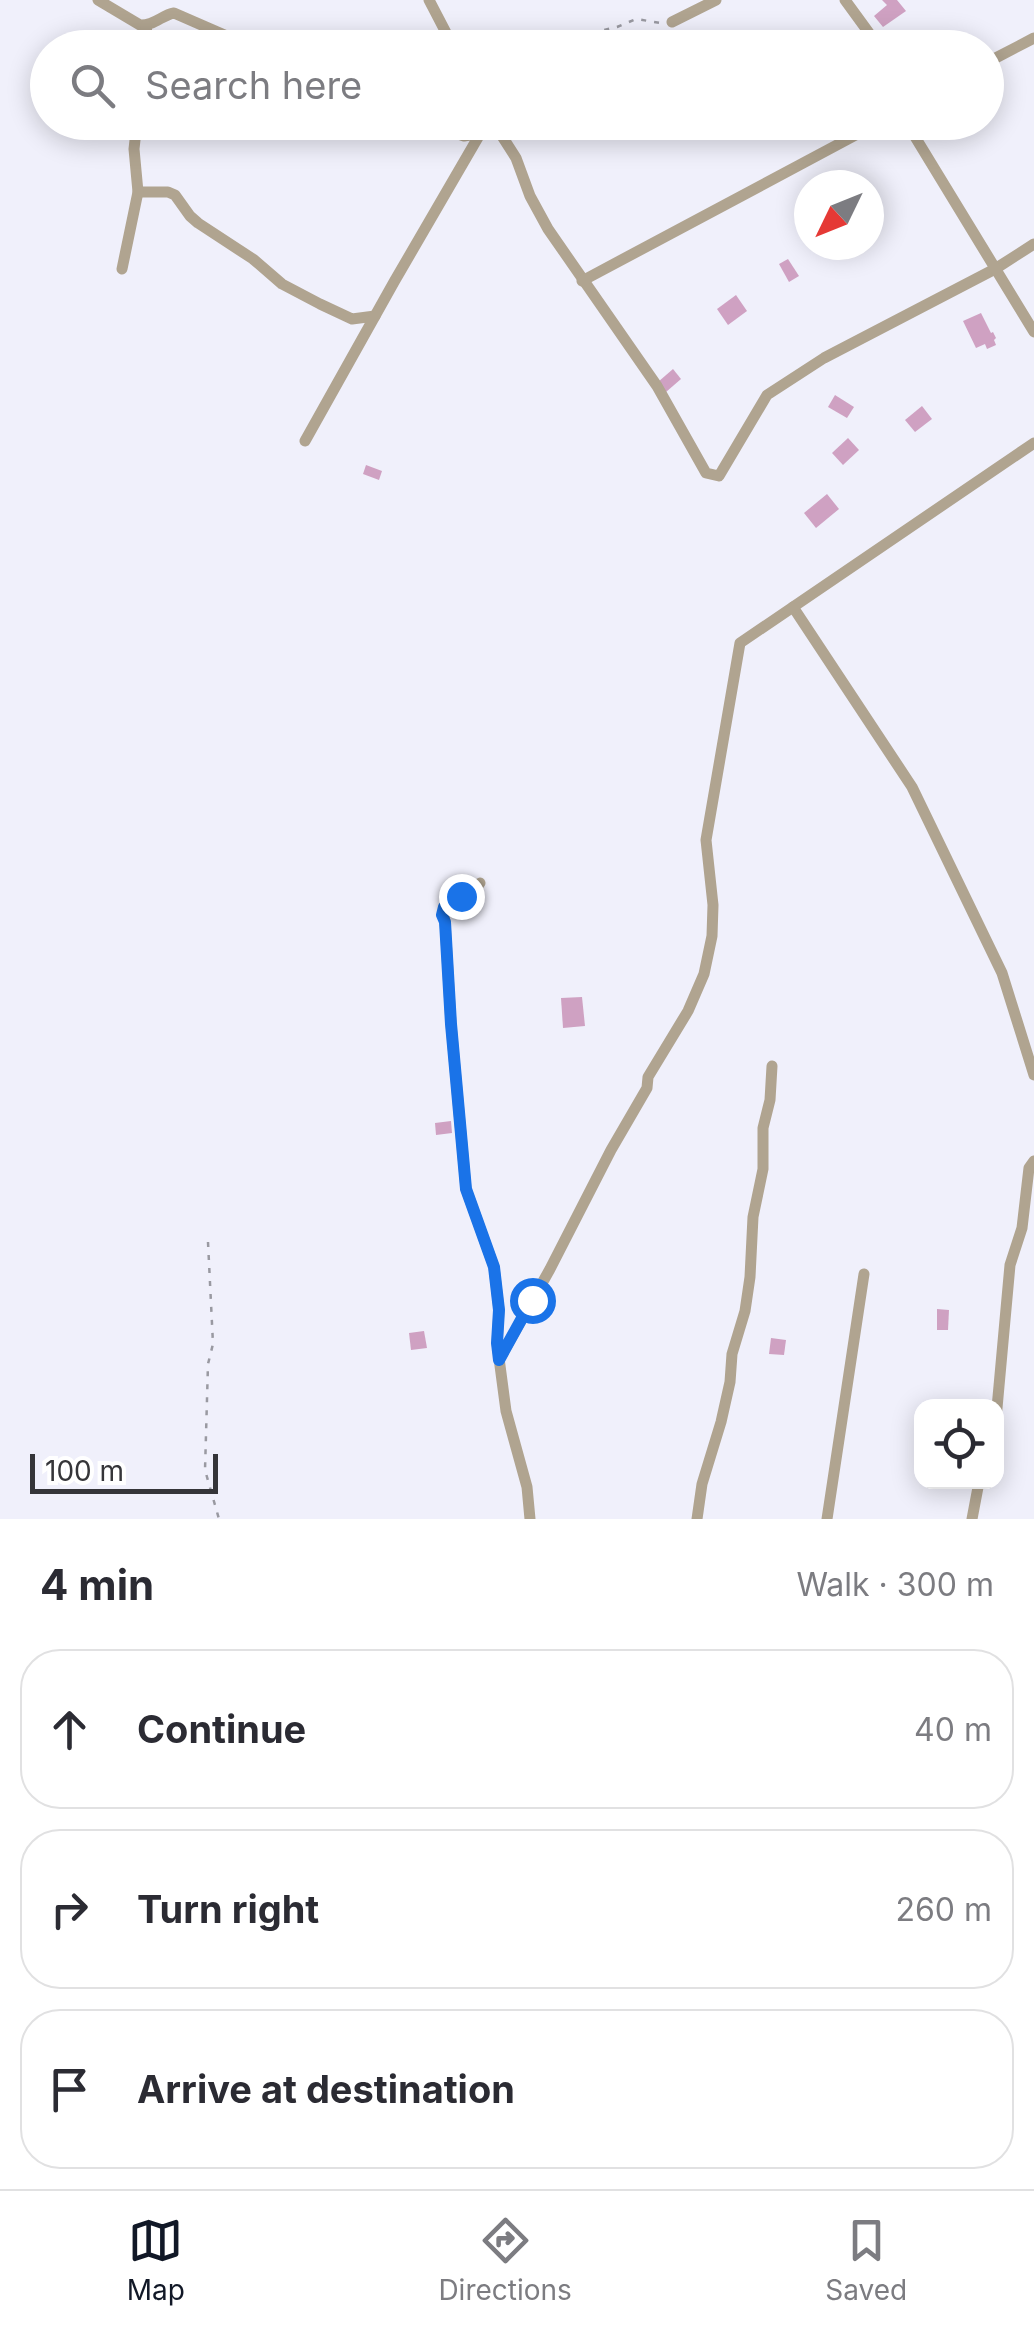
<!DOCTYPE html>
<html lang="en">
<head>
<meta charset="utf-8">
<style>
	body { margin:0; font-family:Inter,sans-serif; background:#f2f2f3; color:#2b2b33 }
	.controls { position:absolute; right:30px; bottom:30px; display:grid; overflow:hidden; border-radius:20px; box-shadow:0 5px 25px #0003 }
	.controls button { width:90px; height:90px; display:grid; place-items:center; padding:0; border:0; border-bottom:2px solid #e1e1e2; background:#fff; color:#2b2b33; font:50px sans-serif }
	.compass { position:absolute; left:794px; top:170px; width:90px; height:90px; border-radius:50%; background:#fff; box-shadow:0 5px 25px #0003; rotate:227deg }
	.scale { position:absolute; left:30px; bottom:25px; width:188px; box-sizing:border-box; padding-left:10px; border:5px solid #353539; border-top:0; font-size:28px; line-height:35px; white-space:nowrap; color:#353539; -webkit-text-stroke:8px #fff; paint-order:stroke }
	.stop { position:absolute; width:30px; height:30px; margin:-22px; border:8px solid #1a73e8; border-radius:50%; background:#fff }
	.stop.end { background:#1a73e8; border-color:#fff; box-shadow:0 2px 10px #0008 }
	.list { margin:0; padding:0; list-style:none }
	h2 { display:flex; justify-content:space-between; align-items:center; height:130px; margin:0; padding:0 40px; font-size:42px }
	h2 small { font-size:32px; font-weight:400; color:#7c7c81 }
	.list li { display:grid; grid-template-columns:65px 1fr auto; gap:30px; align-items:center; box-sizing:border-box; height:160px; margin:0 20px 20px; padding:0 20px; border:2px solid #e1e1e2; border-radius:40px }
	.list b { display:block; font-size:38px; white-space:nowrap }
	.list em { font-size:32px; font-style:normal; color:#7c7c81 }
	.icon { flex:none; width:55px; height:55px; fill:none; stroke:currentColor; stroke-width:2; stroke-linecap:round; stroke-linejoin:round }
	.map { position:relative; flex:none; width:1034px; height:1519px; overflow:hidden }
	.search { position:absolute; background:#fff; box-shadow:0 5px 25px #0003; left:30px; right:30px; top:30px; height:110px; display:flex; align-items:center; gap:25px; box-sizing:border-box; padding:0 35px; border-radius:55px; color:#7c7c81; font-size:38px }
	.sheet { height:670px; background:#fff }
	nav { display:flex; justify-content:space-around; align-items:center; box-sizing:border-box; height:140px; border-top:2px solid #e1e1e2; background:#fff; font-size:28px; color:#7c7c81 }
	nav a { display:grid; justify-items:center; gap:5px }
	nav .on { color:#111827 }
	.map>svg:first-child { display:block }
</style>
</head>
<body>
<div class="map">
<svg width="1034" height="1519" viewBox="0 0 1034 1519">
	<rect width="100%" height="100%" fill="#f0f0fb"/>
	<g fill="#cfa1c2">
		<path d="M882,0H897L906,11L883,27L874,16L887,5Z"/>
		<path d="M788,259L799,276L789,282L779,264Z"/>
		<path d="M736,295L747,311L728,325L717,309Z"/>
		<path d="M981,313L991,333L993,332L996,338L994,340L996,345L987,349L985,344L976,348L963,321Z"/>
		<path d="M673,369L681,379L666,392L658,382Z"/>
		<path d="M835,395L854,407L847,418L828,407Z"/>
		<path d="M922,406L932,419L915,432L905,420Z"/>
		<path d="M848,438L859,450L843,465L832,453Z"/>
		<path d="M366,465L382,471L379,480L363,474Z"/>
		<path d="M827,494L839,509L816,528L804,513Z"/>
		<path d="M582,997L585,1026L563,1028L561,998Z"/>
		<path d="M451,1121L452,1133L436,1135L435,1123Z"/>
		<path d="M937,1309L949,1310L948,1330H937Z"/>
		<path d="M424,1331L427,1348L411,1350L409,1333Z"/>
		<path d="M771,1338L786,1340L784,1355L769,1354Z"/>
	</g>
	<g fill="none" stroke-linecap="round" stroke-linejoin="round">
		<g stroke="#9999a1" stroke-width="2.5" stroke-dasharray="5 8" stroke-linecap="butt">
			<path d="M556,48L578,36L617,27L636,19L661,23"/>
			<path d="M208,1242L213,1344L208,1364L205,1470L219,1519"/>
		</g>
		<g stroke="#b0a490" stroke-width="11">
			<path d="M98,0L140,25C154,26 162,15 174,13L254,48"/>
			<path d="M429,0L454,48"/>
			<path d="M845,0L880,48"/>
			<path d="M672,22L716,0"/>
			<path d="M146,26L149,48"/>
			<path d="M986,63L1034,38"/>
			<path d="M423,122L464,136L482,133"/>
			<path d="M493,122L516,158L530,196L548,229L657,386L706,473L719,476L767,395L824,358L995,269L1034,244"/>
			<path d="M906,122L1034,332"/>
			<path d="M138,192H168L175,195L190,216L198,223L253,259L282,284L320,304L352,319L375,316"/>
			<path d="M122,269L138,192L134,149L137,122"/>
			<path d="M582,281L880,122"/>
			<path d="M305,441L394,282L480,134"/>
			<path d="M793,607L912,787L1002,973L1034,1075"/>
			<path d="M480,883C469,901 436,894 445,921L451,1024L466,1189L494,1267L499,1310L497,1343L506,1411L527,1487L530,1519"/>
			<path d="M499,1360L550,1269L611,1150L647,1088L648,1077L688,1011L704,974L712,936L713,905L706,840L740,643L1034,443"/>
			<path d="M996,1419L1010,1265L1022,1228L1029,1168L1034,1161"/>
			<path d="M697,1519L702,1484L721,1422L730,1382L732,1354L745,1311L750,1277L753,1217L763,1169V1128L770,1100L772,1066"/>
			<path d="M827,1519L864,1274"/>
			<path d="M972,1519L979,1482"/>
		</g>
	</g>
	<g fill="none" stroke-linecap="round" stroke-linejoin="round">
		<path stroke="#1a73e8" stroke-width="12" d="M461,896L444,907L442,915L445,922L451,1024L466,1189L494,1267L499,1310L497,1343L499,1360L532,1300"/>
	</g>
</svg>
<div class="controls">
<button><svg class="icon" aria-label="locate" viewBox="0 0 24 24"><circle cx="12" cy="12" r="6"/><path d="M12 2v4M12 18v4M2 12h4M18 12h4"/></svg></button>
</div>
<svg class="compass" viewBox="-18 -18 36 36"><path d="M0-13l5 13h-10z" fill="#e53935"/><path d="M0 13l5-13h-10z" fill="#7c7c81"/></svg>
<div class="scale">100 m</div>
<div class="stop" style="left:532px;top:1300px"></div>
<div class="stop end" style="left:461px;top:896px"></div>
<div class="search"><svg class="icon" aria-label="search" viewBox="0 0 24 24"><circle cx="10" cy="10" r="6"/><path d="M15 15l6 6"/></svg>Search here</div>
</div>
<section class="sheet">
<h2>4 min<small>Walk · 300 m</small></h2>
<ul class="list">
<li><svg class="icon" aria-label="ahead" viewBox="0 0 24 24"><path d="M12 20V5M6 11l6-6 6 6"/></svg><div><b>Continue</b></div><em>40 m</em></li>
<li><svg class="icon" aria-label="right" viewBox="0 0 24 24"><path d="M7 20v-9h11M14 6l5 5-5 5"/></svg><div><b>Turn right</b></div><em>260 m</em></li>
<li><svg class="icon" aria-label="arrive" viewBox="0 0 24 24"><path d="M6 21V4h12l-3 4 3 4H6"/></svg><div><b>Arrive at destination</b></div></li>
</ul>
</section>
<nav>
<a class="on"><svg class="icon" aria-label="map" viewBox="0 0 24 24"><path d="M3 6l6-2 6 2 6-2v14l-6 2-6-2-6 2zM9 4v14M15 6v14"/></svg>Map</a>
<a><svg class="icon" aria-label="directions" viewBox="0 0 24 24"><path d="M12 3l9 9-9 9-9-9zM9 14v-3h6M13 9l2 2-2 2"/></svg>Directions</a>
<a><svg class="icon" aria-label="saved" viewBox="0 0 24 24"><path d="M7 4h10v16l-5-4-5 4z"/></svg>Saved</a>
</nav>
</body>
</html>
